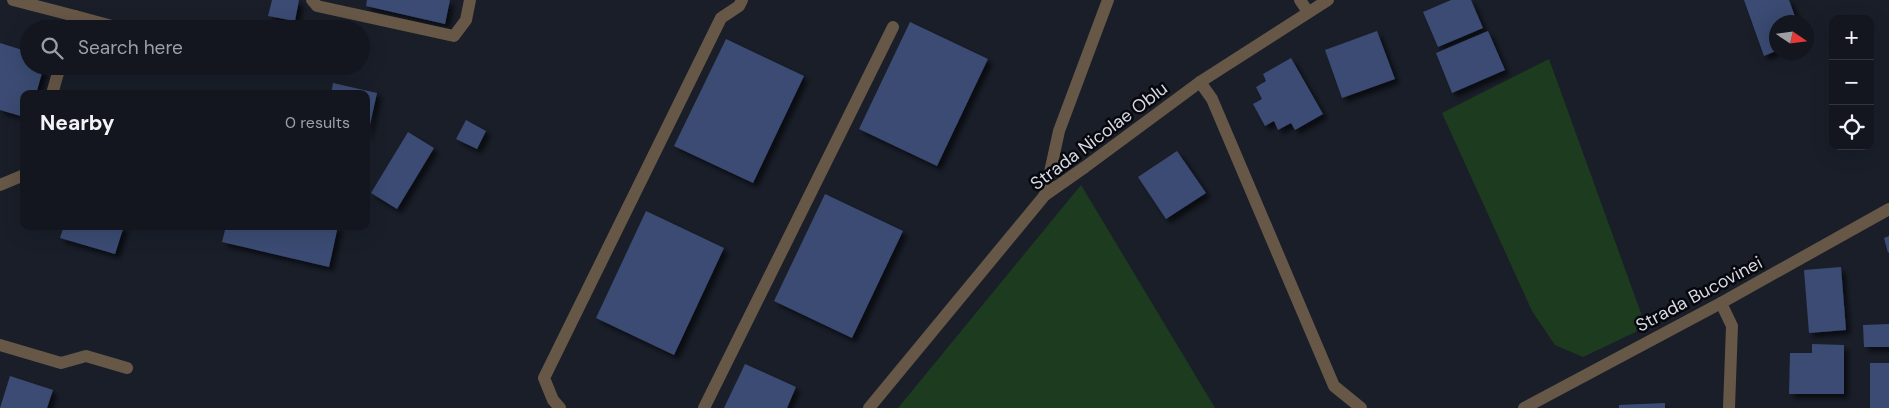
<!DOCTYPE html>
<html lang="en">
<head>
<meta charset="utf-8">
<style>
	body { margin:0; font-family:"DM Sans",sans-serif; background:#1c1f28; color:#f1f3f6 }
	.controls { position:absolute; right:15px; top:15px; display:grid; overflow:hidden; border-radius:10px; box-shadow:0 5px 20px #0002 }
	.controls button { width:45px; height:45px; display:grid; place-items:center; padding:0; border:0; border-bottom:1px solid #32353d; background:#13161f; color:#f1f3f6; font:25px sans-serif }
	.compass { position:absolute; left:1769px; top:15px; width:45px; height:45px; border-radius:50%; background:#13161f; box-shadow:0 5px 20px #0002; rotate:103deg }
	.list { margin:0; padding:0; list-style:none }
	h2 { display:flex; justify-content:space-between; align-items:center; height:65px; margin:0; padding:0 20px; font-size:21px }
	h2 small { font-size:16px; font-weight:400; color:#9d9fa4 }
	.icon { flex:none; width:28px; height:28px; fill:none; stroke:currentColor; stroke-width:2; stroke-linecap:round; stroke-linejoin:round }
	.map { position:relative; flex:none; width:1889px; height:408px; overflow:hidden }
	.search { position:absolute; background:#13161f; box-shadow:0 5px 20px #0002; left:20px; top:20px; width:350px; height:55px; display:flex; align-items:center; gap:12px; box-sizing:border-box; padding:0 18px; border-radius:28px; color:#9d9fa4; font-size:19px }
	.panel { position:absolute; background:#13161f; box-shadow:0 5px 20px #0002; left:20px; top:90px; width:350px; height:140px; border-radius:10px }
	.map>svg:first-child { display:block }
</style>
</head>
<body>
<div class="map">
<svg width="1889" height="408" viewBox="0 0 1889 408">
	<defs>
		<filter id="shadow"><feDropShadow dx="4.5" dy="4.5" stdDeviation="2.5" flood-color="#0009"/></filter>
	</defs>
	<rect width="100%" height="100%" fill="#191e29"/>
	<g fill="#1d3c1f">
		<path d="M1549,59L1646,327L1583,357L1555,345L1532,311L1442,113Z"/>
		<path d="M1081,185L1215,408H898Z"/>
	</g>
	<g fill="#3a4b73" filter="url(#shadow)">
		<path d="M272,0H299L295,21L268,16Z"/>
		<path d="M367,0H450L445,24L366,6Z"/>
		<path d="M1451,0H1471L1483,28L1438,47L1423,12Z"/>
		<path d="M1744,0H1789L1797,22H1776V51L1764,56Z"/>
		<path d="M910,22L988,59L937,166L859,129Z"/>
		<path d="M1377,31L1395,79L1342,98L1325,50Z"/>
		<path d="M1488,31L1505,70L1452,93L1436,53Z"/>
		<path d="M726,39L804,76L753,183L674,146Z"/>
		<path d="M0,43L29,52V66H44L36,94H24V117L0,110Z"/>
		<path d="M1291,58L1323,114L1295,130L1291,123L1278,130L1274,121L1265,126L1253,104L1262,99L1256,87L1266,81L1263,74Z"/>
		<path d="M333,83L377,93L367,138L366,94H331Z"/>
		<path d="M466,120L486,131L477,149L456,139Z"/>
		<path d="M408,132L434,148L397,209L371,193Z"/>
		<path d="M1177,151L1206,193L1166,219L1138,177Z"/>
		<path d="M825,194L903,231L852,338L774,301Z"/>
		<path d="M646,211L724,248L674,355L596,318Z"/>
		<path d="M64,226H124L115,254L60,238Z"/>
		<path d="M226,226H338L329,267L222,242Z"/>
		<path d="M1889,236V252L1888,253L1884,238Z"/>
		<path d="M1841,267L1846,330L1809,333L1804,270Z"/>
		<path d="M1889,324V347H1864L1863,325Z"/>
		<path d="M1812,344L1844,345V394H1789L1790,353H1812Z"/>
		<rect x="1870" y="363" width="19" height="45"/>
		<path d="M745,364L796,387L787,408H724Z"/>
		<path d="M10,376L53,390L47,408H0Z"/>
		<path d="M1665,403V408H1619V405Z"/>
	</g>
	<g fill="none" stroke-linecap="round" stroke-linejoin="round">
		<g stroke="#665747" stroke-width="12">
			<path d="M13,0L75,16L71,29"/>
			<path d="M312,0L317,6L454,36L466,20L470,0"/>
			<path d="M75,16L123,29"/>
			<path d="M1200,82L1212,99L1334,386L1361,408"/>
			<path d="M52,94L60,66"/>
			<path d="M0,185L24,175"/>
			<path d="M0,345L61,363L86,356L127,368"/>
			<path d="M560,408L553,400L544,378L721,18L739,6L742,0"/>
			<path d="M704,408L893,27"/>
		</g>
		<g stroke="#665747" stroke-width="12">
			<path d="M1300,0L1308,12"/>
			<path d="M1045,195L1059,131L1108,0"/>
			<path d="M1721,303L1732,326L1729,408"/>
			<path d="M869,408L1045,195L1085,167L1200,82L1328,0"/>
			<path d="M1524,408L1721,303L1889,209"/>
		</g>
	</g>
	<g text-anchor="middle" dominant-baseline="central" stroke-width="5" stroke-linejoin="round" paint-order="stroke">
		<g font-size="18" fill="#d6d9e2" stroke="#06080d">
			<text transform="translate(1099 136) rotate(-37)">Strada Nicolae Oblu</text>
			<text transform="translate(1699 294) rotate(-28)">Strada Bucovinei</text>
		</g>
	</g>
</svg>
<div class="controls">
<button>+</button>
<button>−</button>
<button><svg class="icon" aria-label="locate" viewBox="0 0 24 24"><circle cx="12" cy="12" r="6"/><path d="M12 2v4M12 18v4M2 12h4M18 12h4"/></svg></button>
</div>
<svg class="compass" viewBox="-18 -18 36 36"><path d="M0-13l5 13h-10z" fill="#e53935"/><path d="M0 13l5-13h-10z" fill="#9d9fa4"/></svg>
<div class="search"><svg class="icon" aria-label="search" viewBox="0 0 24 24"><circle cx="10" cy="10" r="6"/><path d="M15 15l6 6"/></svg>Search here</div>
<section class="panel">
<h2>Nearby<small>0 results</small></h2>
<ul class="list">
</ul>
</section>
</div>
</body>
</html>
